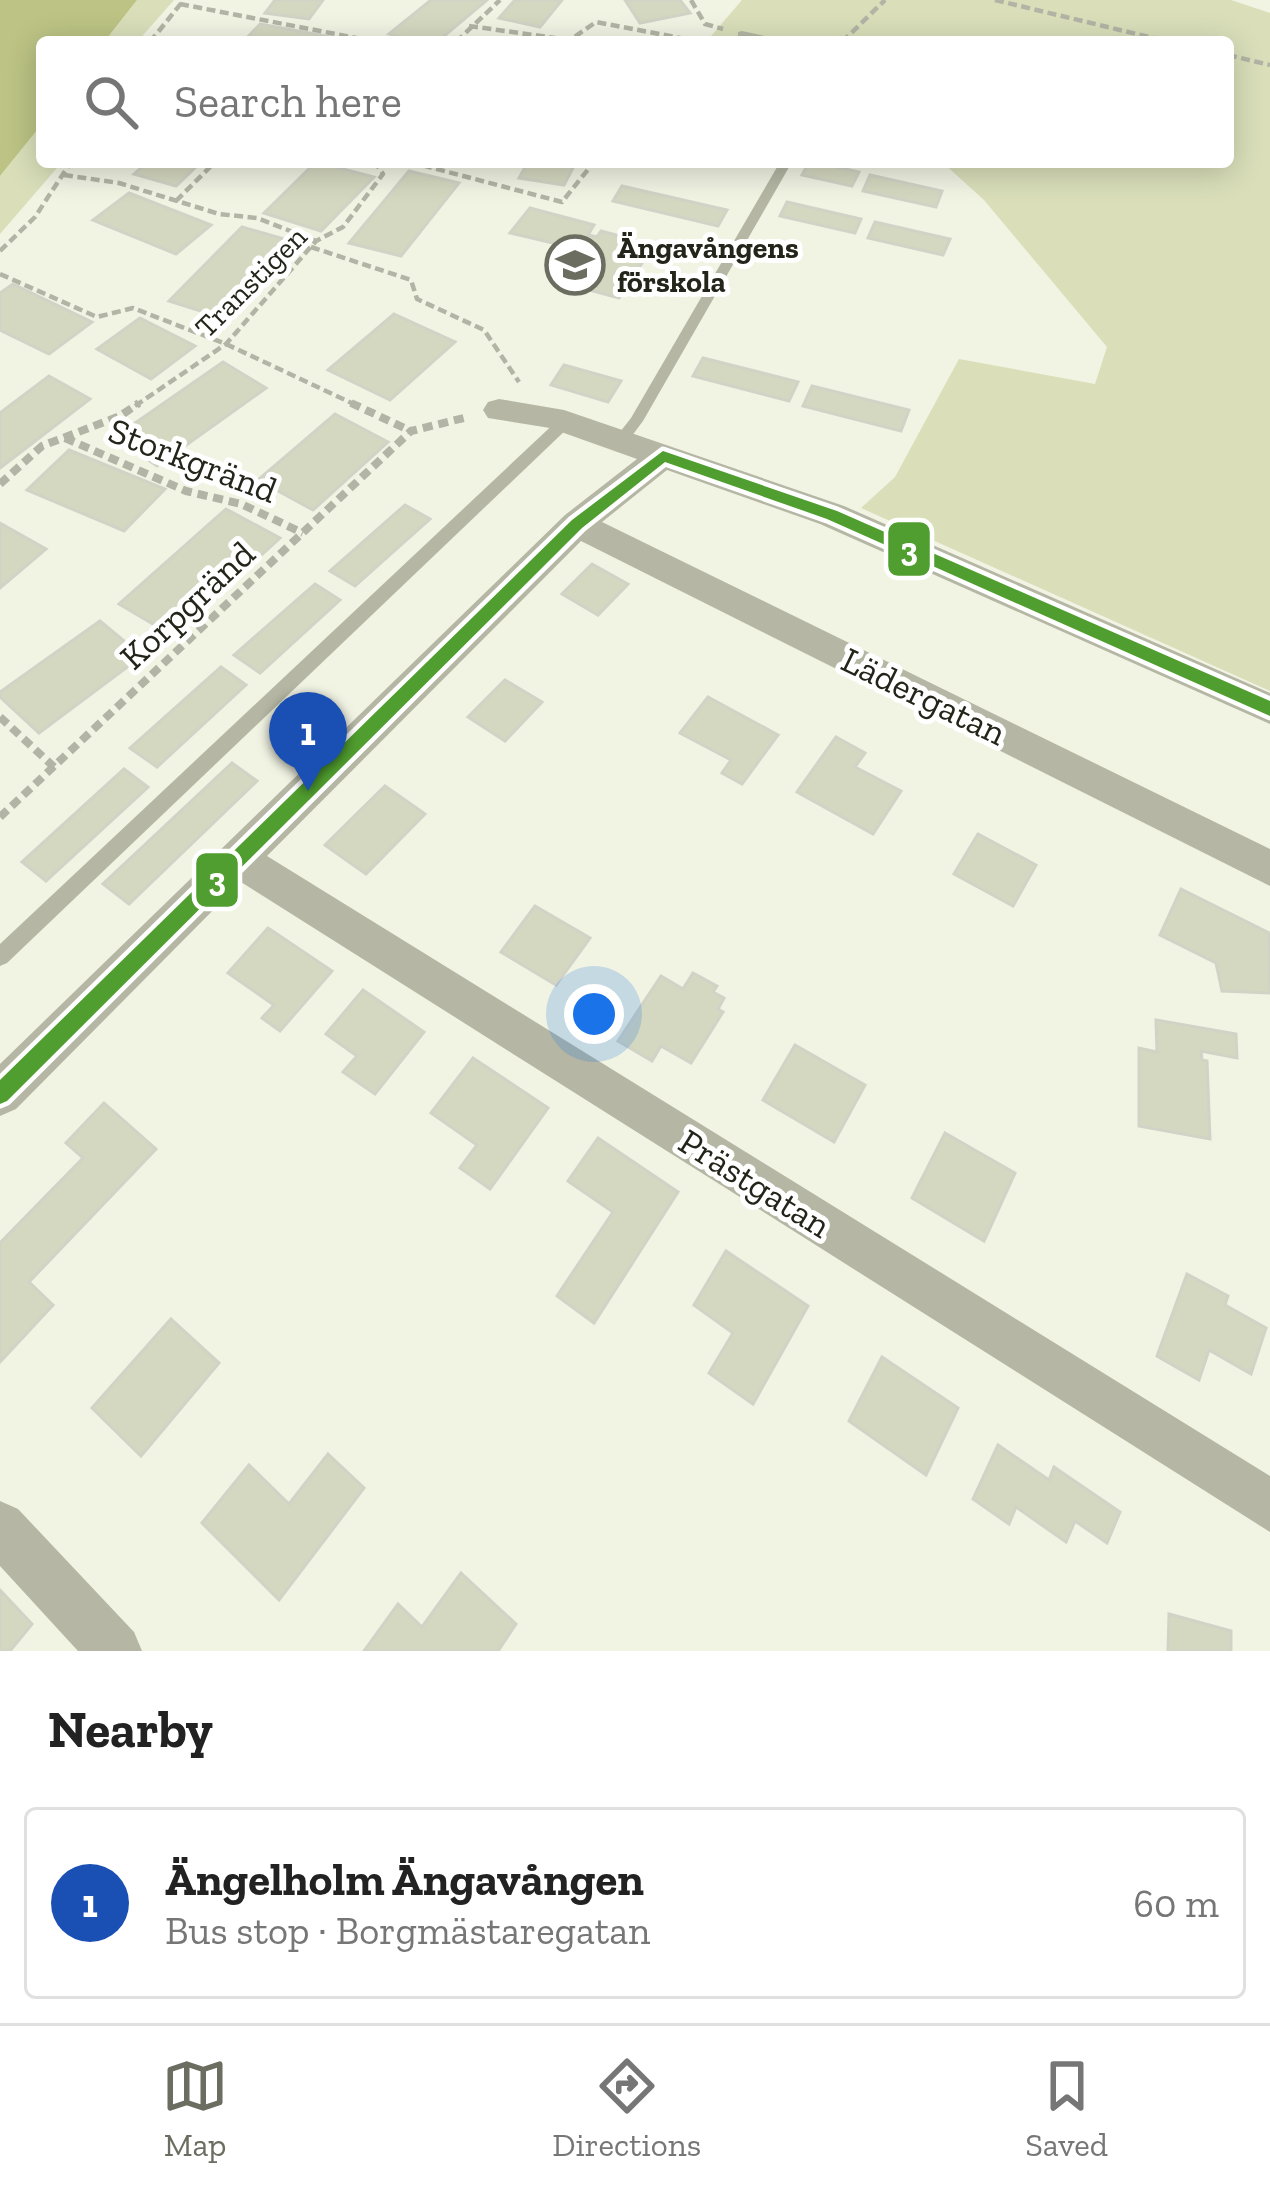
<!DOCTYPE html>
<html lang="en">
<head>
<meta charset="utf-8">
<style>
	body { margin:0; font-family:"Zilla Slab",serif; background:#f6f6f6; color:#222 }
	.you { position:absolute; left:594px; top:1014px; width:42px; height:42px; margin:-30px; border:9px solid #fff; border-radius:50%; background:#1a73e8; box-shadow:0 0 0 18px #1a73e833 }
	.badge { display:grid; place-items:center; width:78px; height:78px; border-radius:50%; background:#6b6d60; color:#fff; font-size:39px; font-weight:700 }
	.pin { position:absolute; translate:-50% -99px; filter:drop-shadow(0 3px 6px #0008) }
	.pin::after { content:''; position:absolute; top:63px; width:42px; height:36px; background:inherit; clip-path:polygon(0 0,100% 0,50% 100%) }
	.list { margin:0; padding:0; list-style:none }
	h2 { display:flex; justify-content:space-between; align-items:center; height:156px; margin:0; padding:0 48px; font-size:51px }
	h2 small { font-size:39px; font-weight:400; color:#767676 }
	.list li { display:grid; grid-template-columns:78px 1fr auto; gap:36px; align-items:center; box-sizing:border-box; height:192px; margin:0 24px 24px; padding:0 24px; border:3px solid #e0e0e0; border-radius:12px }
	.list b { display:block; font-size:45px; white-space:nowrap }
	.list p { margin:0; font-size:39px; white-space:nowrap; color:#767676 }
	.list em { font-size:39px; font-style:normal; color:#767676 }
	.icon { flex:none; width:66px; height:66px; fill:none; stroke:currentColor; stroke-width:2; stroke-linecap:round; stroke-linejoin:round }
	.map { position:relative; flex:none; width:1270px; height:1651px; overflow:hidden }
	.search { position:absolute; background:#fff; box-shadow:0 6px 30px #0003; left:36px; right:36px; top:36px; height:132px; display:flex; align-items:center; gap:30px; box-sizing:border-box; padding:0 42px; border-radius:12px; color:#767676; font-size:45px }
	.sheet { height:372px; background:#fff }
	nav { display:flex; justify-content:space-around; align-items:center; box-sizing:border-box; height:168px; border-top:3px solid #e0e0e0; background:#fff; font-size:33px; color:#767676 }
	nav a { display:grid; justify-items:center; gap:6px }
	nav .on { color:#6b6d60 }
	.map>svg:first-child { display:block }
</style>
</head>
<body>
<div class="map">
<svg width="1270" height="1651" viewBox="0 0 1270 1651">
	<rect width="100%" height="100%" fill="#f1f3e3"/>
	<g fill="#dadfba">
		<path d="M137,0H174L137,42H104Z"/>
		<path d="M742,0H1231L1270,13V691L861,508L895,477L959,359L1095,384L1107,347L984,200L942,162H1228V42H706Z"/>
		<path d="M42,124V162H62L0,234V176Z"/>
	</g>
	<path fill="#bcc384" d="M0,0H137L104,42H42V124L0,176Z"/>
	<g fill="#d5d8c0" stroke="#d1d3c6" stroke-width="3">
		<path d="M275,0H323L309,19L265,13Z"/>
		<path d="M431,0H487L437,42H414L389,34Z"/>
		<path d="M515,0H562L540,27L499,18Z"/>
		<path d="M625,0H680L690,13L640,23Z"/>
		<path d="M260,24L358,42H243Z"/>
		<path d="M148,162H201L176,186L134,174Z"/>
		<path d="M316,162L374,177L321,231L264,213Z"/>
		<path d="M528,162H576L564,185L519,178Z"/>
		<path d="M809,162H815L859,172L852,186L802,175Z"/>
		<path d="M409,171L459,183L401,256L349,243Z"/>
		<path d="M870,175L942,191L936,207L863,191Z"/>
		<path d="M622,186L727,210L718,226L613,201Z"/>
		<path d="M129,193L211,225L176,254L93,220Z"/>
		<path d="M787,202L861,219L855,233L780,216Z"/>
		<path d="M530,208L594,225L588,235L597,237L601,231L654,245L619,298L564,283L587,251L510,233Z"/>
		<path d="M875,222L950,239L943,255L868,238Z"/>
		<path d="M242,227L291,241L220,317L169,301Z"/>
		<path d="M13,284L92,322L49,354L0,330V293Z"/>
		<path d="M394,314L455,342L390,400L328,370Z"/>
		<path d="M140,318L195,346L151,379L97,349Z"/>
		<path d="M703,358L798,382L789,401L693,376Z"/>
		<path d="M223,362L266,388L157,466L115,437Z"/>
		<path d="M564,365L621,381L608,402L551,385Z"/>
		<path d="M49,376L90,399L0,468V413Z"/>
		<path d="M812,386L909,410L901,431L803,406Z"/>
		<path d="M335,414L388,442L313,510L258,480Z"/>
		<path d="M69,450L165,489L124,531L27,490Z"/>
		<path d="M405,505L430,519L355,586L330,571Z"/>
		<path d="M226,509L280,538L173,636L119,604Z"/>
		<path d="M0,523L46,549L0,588Z"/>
		<path d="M592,564L628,584L598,615L562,594Z"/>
		<path d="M315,584L340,600L260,673L234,655Z"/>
		<path d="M100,621L142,656L39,733L0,697V692Z"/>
		<path d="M221,667L246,685L157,767L130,748Z"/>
		<path d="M505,680L542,702L505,741L468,717Z"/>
		<path d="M708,697L778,735L742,784L722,773L731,760L680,733Z"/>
		<path d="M836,737L865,753L855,767L901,791L873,834L797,792Z"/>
		<path d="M232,763L257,781L129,904L103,884Z"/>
		<path d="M124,769L148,787L46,881L22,862Z"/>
		<path d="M385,786L425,814L366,874L325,845Z"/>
		<path d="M978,834L1036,865L1013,906L954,874Z"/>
		<path d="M1181,889L1269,933L1270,993L1222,991L1216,963L1160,935Z"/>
		<path d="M535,906L590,938L556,985L501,952Z"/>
		<path d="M268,928L332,971L280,1031L262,1018L274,1005L228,973Z"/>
		<path d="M693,973L717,986L713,992L724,998L718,1009L723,1012L691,1063L661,1046L652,1061L618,1041L661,976L683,989Z"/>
		<path d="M363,990L424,1032L375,1094L343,1072L357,1056L326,1034Z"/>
		<path d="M1156,1020L1236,1034L1237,1058L1201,1051L1202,1060L1207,1061L1210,1139L1139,1126V1048L1157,1052Z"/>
		<path d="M795,1045L865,1085L834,1142L763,1100Z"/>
		<path d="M473,1058L548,1108L490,1189L460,1168L477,1145L431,1113Z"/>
		<path d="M104,1103L156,1149L29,1282L53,1305L0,1362V1243L83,1158L66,1143Z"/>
		<path d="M945,1133L1015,1173L984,1241L912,1198Z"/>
		<path d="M598,1138L678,1192L594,1323L557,1296L613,1212L568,1181Z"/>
		<path d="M726,1251L808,1306L753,1404L709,1373L733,1333L694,1305Z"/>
		<path d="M1187,1274L1228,1296L1225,1305L1266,1328L1251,1374L1209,1350L1199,1380L1157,1356Z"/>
		<path d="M171,1319L219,1363L141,1456L92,1408Z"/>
		<path d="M882,1357L958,1408L926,1475L849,1421Z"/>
		<path d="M998,1445L1049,1480L1054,1467L1120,1512L1107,1543L1075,1521L1066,1542L1016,1507L1009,1524L973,1499Z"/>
		<path d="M328,1454L364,1488L279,1600L202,1523L249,1465L289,1504Z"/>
		<path d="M461,1573L516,1624L498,1651H364L398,1604L422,1627Z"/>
		<path d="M0,1590L32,1624L10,1651H0Z"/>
		<path d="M1169,1614L1231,1631V1651H1168Z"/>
	</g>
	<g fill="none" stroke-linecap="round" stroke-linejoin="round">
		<g stroke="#b2b4a5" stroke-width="4.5" stroke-dasharray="9 4.5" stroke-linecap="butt">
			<path d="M691,0L705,24L723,29"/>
			<path d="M995,0L1170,42"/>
			<path d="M180,4L377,42"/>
			<path d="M469,26L570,40L596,22L691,40"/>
			<path d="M150,42L183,1"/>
			<path d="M456,42L500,0"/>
			<path d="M842,42L885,0"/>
			<path d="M1228,55L1270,65"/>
			<path d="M410,162L562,202L594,162"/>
			<path d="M64,175L119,183L219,214L257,218L316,241"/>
			<path d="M176,201L215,162"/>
			<path d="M311,247L411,280L417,299L484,330L519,382"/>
			<path d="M0,251L35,217L71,162"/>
			<path d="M0,274L97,317L133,308L226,344L358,406"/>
			<path d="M135,406L226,344L316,241L343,227L383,174L375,162"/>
		</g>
		<g stroke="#b2b4a5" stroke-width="8" stroke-dasharray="10 6" stroke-linecap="butt">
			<path d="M351,403L411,431"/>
			<path d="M65,438L186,491L241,504L303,533"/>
			<path d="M0,484L42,446L120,416L139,403"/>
			<path d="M0,717L54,767"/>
			<path d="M0,817L411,431L468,417"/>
		</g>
		<g fill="#b5b7a4" fill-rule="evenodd">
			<path d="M742,31L783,40L785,42H764L738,36V32Z"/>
			<path d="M780,162H792L643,421L625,445H615L613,441L631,418Z"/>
			<path d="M565,417L572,422L570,426L7,963L0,966V944L560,418Z"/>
		</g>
		<g fill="#b5b7a4" fill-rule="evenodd">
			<path d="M499,399L564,410L844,506L1270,693V724L820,524L667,470L602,522L1270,849V886L581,541L267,856L1270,1476V1532L241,882L16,1109L0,1116V1064L565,515L637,459L550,428L488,418L483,410L488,402Z"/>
			<path d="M0,1501L18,1509L134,1632L142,1651H78L0,1566Z"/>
		</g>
		<defs>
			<path id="bus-1" d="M663,451L837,511L1270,701V716L827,519L665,462L582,528L7,1101L0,1104V1080L572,520Z"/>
		</defs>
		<use href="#bus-1" stroke="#fff" stroke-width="9"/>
		<use href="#bus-1" fill="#509e2f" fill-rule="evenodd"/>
	</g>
	<defs>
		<symbol id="school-ring" viewBox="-11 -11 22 22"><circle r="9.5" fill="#fff" stroke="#6b6d60" stroke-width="1.5"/><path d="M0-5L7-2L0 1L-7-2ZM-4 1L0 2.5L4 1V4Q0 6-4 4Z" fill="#6b6d60"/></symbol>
	</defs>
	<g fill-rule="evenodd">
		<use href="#school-ring" x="542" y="232" width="66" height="66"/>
	</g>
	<g text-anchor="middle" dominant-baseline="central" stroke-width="10" stroke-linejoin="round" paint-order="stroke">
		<g font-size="30" font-weight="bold" fill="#23251a" stroke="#fff" text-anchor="start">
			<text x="617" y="248">Ängavångens<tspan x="617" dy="34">förskola</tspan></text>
		</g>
		<g font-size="30" fill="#23251a" stroke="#fff">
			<text transform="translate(251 282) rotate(-45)">Transtigen</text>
		</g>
		<g font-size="36" fill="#23251a" stroke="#fff">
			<text transform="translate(193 460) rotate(21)">Storkgränd</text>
			<text transform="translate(187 605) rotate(-43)">Korpgränd</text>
			<text transform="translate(924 696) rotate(26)">Lädergatan</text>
			<text transform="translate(755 1183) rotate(32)">Prästgatan</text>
		</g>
	</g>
	<g stroke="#fff" stroke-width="4.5">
		<rect x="886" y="520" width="46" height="58" rx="12" fill="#509e2f"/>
		<rect x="194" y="851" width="46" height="58" rx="12" fill="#509e2f"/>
	</g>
	<g font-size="33" text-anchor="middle" font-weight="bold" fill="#fff">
		<text x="909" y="561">3</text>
		<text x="217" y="891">3</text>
	</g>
</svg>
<div class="you"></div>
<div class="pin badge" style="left:308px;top:791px;background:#1a4fb4">1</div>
<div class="search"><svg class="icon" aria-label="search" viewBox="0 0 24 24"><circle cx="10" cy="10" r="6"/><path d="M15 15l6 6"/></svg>Search here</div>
</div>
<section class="sheet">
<h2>Nearby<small></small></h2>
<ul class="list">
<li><span class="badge" style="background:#1a4fb4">1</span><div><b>Ängelholm Ängavången</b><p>Bus stop · Borgmästaregatan</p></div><em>60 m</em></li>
</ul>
</section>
<nav>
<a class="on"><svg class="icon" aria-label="map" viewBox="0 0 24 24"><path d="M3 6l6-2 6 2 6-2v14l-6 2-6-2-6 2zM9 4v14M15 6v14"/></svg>Map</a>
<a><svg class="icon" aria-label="directions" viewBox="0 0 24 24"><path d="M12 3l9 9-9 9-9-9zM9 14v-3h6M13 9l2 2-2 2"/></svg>Directions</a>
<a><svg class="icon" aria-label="saved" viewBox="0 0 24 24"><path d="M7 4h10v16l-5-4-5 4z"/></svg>Saved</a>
</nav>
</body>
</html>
